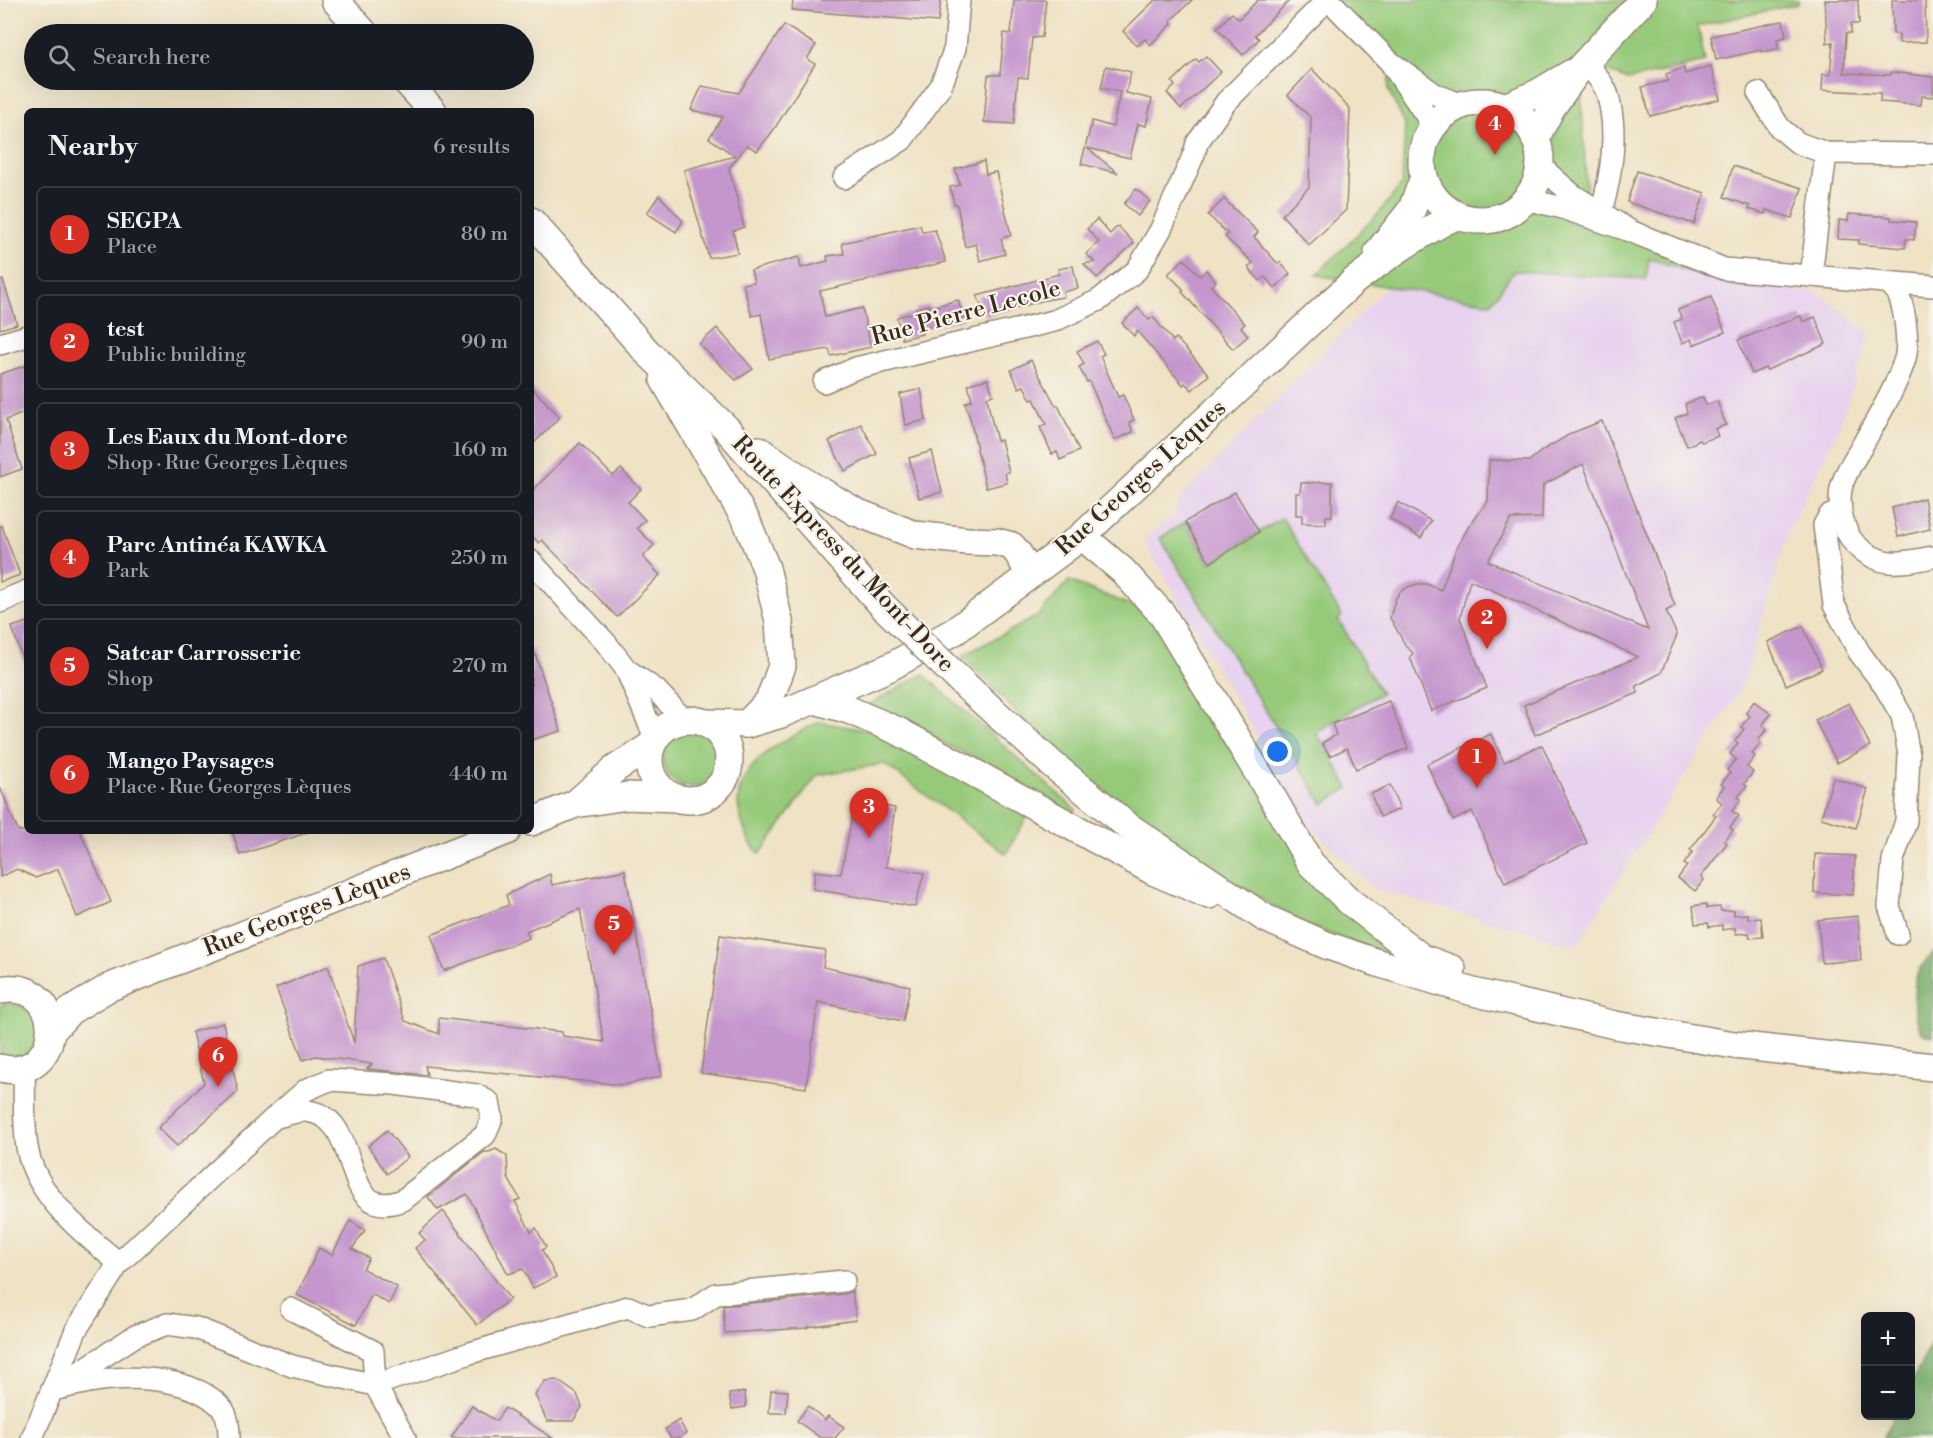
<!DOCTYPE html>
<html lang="en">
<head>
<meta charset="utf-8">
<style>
	body { margin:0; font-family:"Libre Bodoni",serif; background:#242831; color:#f1f3f6 }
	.controls { position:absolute; right:18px; bottom:18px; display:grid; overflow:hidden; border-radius:9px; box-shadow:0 6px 24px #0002 }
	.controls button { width:54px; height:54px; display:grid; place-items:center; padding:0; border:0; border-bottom:2px solid #363941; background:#171b24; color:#f1f3f6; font:30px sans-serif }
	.you { position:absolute; left:1278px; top:752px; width:21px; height:21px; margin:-15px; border:4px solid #fff; border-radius:50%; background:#1a73e8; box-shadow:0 0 0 9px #1a73e833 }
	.badge { display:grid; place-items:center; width:39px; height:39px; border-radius:50%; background:#d93025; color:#fff; font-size:20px; font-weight:700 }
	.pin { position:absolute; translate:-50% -50px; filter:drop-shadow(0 2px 3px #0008) }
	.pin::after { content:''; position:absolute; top:32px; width:21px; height:18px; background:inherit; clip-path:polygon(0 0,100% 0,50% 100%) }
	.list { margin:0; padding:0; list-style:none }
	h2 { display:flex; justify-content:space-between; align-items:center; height:78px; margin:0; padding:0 24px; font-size:26px }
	h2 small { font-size:20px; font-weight:400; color:#9ea1a6 }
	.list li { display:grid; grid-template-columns:39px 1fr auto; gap:18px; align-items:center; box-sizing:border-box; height:96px; margin:0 12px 12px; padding:0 12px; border:2px solid #363941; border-radius:9px }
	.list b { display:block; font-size:22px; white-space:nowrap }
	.list p { margin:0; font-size:20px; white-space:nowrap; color:#9ea1a6 }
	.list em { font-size:20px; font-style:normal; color:#9ea1a6 }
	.icon { flex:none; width:33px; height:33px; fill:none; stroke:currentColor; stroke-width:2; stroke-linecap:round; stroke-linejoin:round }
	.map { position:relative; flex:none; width:1933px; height:1438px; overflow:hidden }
	.search { position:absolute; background:#171b24; box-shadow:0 6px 24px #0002; left:24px; top:24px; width:510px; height:66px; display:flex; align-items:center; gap:15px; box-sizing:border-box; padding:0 21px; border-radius:33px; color:#9ea1a6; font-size:22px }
	.panel { position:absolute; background:#171b24; box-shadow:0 6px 24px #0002; left:24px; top:108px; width:510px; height:726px; border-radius:9px }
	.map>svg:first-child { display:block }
</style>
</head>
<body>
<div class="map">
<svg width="1933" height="1438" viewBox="0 0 1933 1438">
	<rect width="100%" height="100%" fill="#f7f3e8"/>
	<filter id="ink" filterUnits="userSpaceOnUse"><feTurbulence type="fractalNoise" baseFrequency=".0167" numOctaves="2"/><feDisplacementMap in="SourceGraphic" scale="12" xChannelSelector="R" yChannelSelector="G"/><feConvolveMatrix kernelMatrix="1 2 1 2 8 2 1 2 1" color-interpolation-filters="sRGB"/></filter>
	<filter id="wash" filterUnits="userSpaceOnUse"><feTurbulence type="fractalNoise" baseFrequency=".008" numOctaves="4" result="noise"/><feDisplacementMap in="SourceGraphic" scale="24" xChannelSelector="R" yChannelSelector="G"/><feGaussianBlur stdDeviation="1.35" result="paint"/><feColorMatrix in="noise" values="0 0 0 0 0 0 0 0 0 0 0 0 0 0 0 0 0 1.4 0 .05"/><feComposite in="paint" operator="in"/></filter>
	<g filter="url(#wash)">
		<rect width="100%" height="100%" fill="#efe2c5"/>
		<path fill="#e7d2ef" d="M1649,258L1734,286L1816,291L1870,334L1839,427L1787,535L1743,685L1576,946L1375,889L1306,822L1143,538L1174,517L1177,501L1403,271L1423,262L1645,279Z"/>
		<g fill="#96ca7a" stroke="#687a4c" stroke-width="1.5">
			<path d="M1329,0H1798V4L1698,26L1705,62L1628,80L1587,63L1581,90L1588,217L1724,269L1756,288L1734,286L1649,258L1646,279L1514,271L1491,303L1316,275L1378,214L1402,184L1405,125L1388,89L1390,62Z"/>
			<path d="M1282,518L1342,616L1338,619L1381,693L1316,732L1349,788L1323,804L1160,538L1185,522L1210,563Z"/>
			<path d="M1069,581L1137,608L1171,639L1228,745L1398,952L1403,961L1305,925L1199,861L1096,784L1016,712L962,656L1038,616Z"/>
			<path d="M923,674L1076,810L1072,813C1008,775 943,739 874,713L870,704Z"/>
			<path d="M819,722L872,731L1029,813L1006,854L884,764L817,775L760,854C749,845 747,836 742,822C723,768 780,742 819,722Z"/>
			<circle cx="691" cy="759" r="28"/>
			<path d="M9,1003C29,1005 42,1020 36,1041C35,1046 28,1052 24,1056L0,1057V1005Z"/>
		</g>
		<g fill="#78ae6a" stroke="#5a6c44" stroke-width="1.5">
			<path d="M1933,953V1036L1921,1032C1913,1015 1912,989 1918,972C1921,965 1929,958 1933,953Z"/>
			<path d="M1933,1340V1438H1883L1894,1416H1910L1911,1384Z"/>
		</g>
		<g id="blocks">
			<g fill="#c595ce" fill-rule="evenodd">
				<path d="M793,0H941L938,22L792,10Z"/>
				<path d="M1014,0H1046L1042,37L1032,38L1028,78L1018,77L1014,124L984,122L988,75H1000L1004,33L1011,34Z"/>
				<path d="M1155,0H1192L1171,20L1172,24L1150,45L1145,39L1137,46L1123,31Z"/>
				<path d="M1258,0H1290L1255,35L1259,39L1243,55L1217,28L1232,13L1239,19Z"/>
				<path d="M1825,0H1858L1859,24H1851V33H1846L1844,73L1891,75V72L1933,77V97L1922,96L1921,105L1880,102V93L1822,90L1823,74L1830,75L1833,42L1827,43Z"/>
				<path d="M1892,0H1925L1926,42L1899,43V34H1893Z"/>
				<path d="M1783,21L1786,37L1777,39L1778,49L1762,52L1761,50L1716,60L1711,36Z"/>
				<path d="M784,25L816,45L807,59L815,64L773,131L757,151L747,145L729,168L744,227L733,231L738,253L709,258L684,170L735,156L709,138L723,117L691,110L702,86L739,93Z"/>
				<path d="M1206,56L1221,72L1181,109L1167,93L1175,86L1172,82L1196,59L1199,62Z"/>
				<path d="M1106,66L1131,72L1126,93L1152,99L1146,126L1138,124L1130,158L1087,148L1118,173L1081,164L1092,121L1113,127L1120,92L1101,88Z"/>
				<path d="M1711,66L1720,99L1650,116L1642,87L1668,81L1666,74L1684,68L1685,74Z"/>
				<path d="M1312,69L1350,109L1346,210L1309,245L1282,215L1309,187L1311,118L1288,95Z"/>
				<path d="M984,161L986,174L996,172L1011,235L1001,239L1005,254L980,261L976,244L965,247L957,204H954L950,187L960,185L955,169Z"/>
				<path d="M1733,166L1802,188L1792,218L1766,210L1765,214L1749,209L1750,206L1724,197Z"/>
				<path d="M1637,171L1705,193L1694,224L1627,202Z"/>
				<path d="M1136,189L1150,201L1138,216L1124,204Z"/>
				<path d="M659,195L683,221L676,232L647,213Z"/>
				<path d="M1224,199L1258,232L1254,237L1278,264L1280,262L1290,274L1275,288L1265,277L1260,281L1248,267L1253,263L1225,237L1228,234L1208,215Z"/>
				<path d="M1849,214L1891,217V220L1916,222L1914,240L1906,239L1905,248L1858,244L1859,240L1838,239L1839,220L1848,221Z"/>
				<path d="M1097,219L1110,234L1118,226L1134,243L1097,278L1084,264L1095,262L1086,254L1099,242L1087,229Z"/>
				<path d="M920,225L922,232L935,230L946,262L820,291L825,317L862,308L871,347L831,356L829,349L769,359L761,314L752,316L743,284L754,282L751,270L799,257L801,268L828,261L827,256L844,254L842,243Z"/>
				<path d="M1184,259L1200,276L1206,270L1216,281L1211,286L1245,324L1241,327L1248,336L1233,349L1182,292L1184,290L1168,274Z"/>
				<path d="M1073,266L1078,288L1063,292L1064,297L1045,300L986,316L977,296L1059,274L1058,269Z"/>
				<path d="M3,280L17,324L0,329V281Z"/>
				<path d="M1711,297L1725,332L1693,345L1691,339L1682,343L1674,322L1682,319L1678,310Z"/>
				<path d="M958,300L964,319L921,329L922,334L902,339L897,317L916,312V308L929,305V308Z"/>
				<path d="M1138,308L1149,320L1153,317L1173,341L1176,338L1209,375L1192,390L1185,383L1183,385L1137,331L1134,336L1122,323Z"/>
				<path d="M1801,316L1803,322L1815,317L1826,344L1767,370L1765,368L1752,374L1738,340Z"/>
				<path d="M717,328L753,369L736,380L699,344Z"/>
				<path d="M1097,341L1104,354L1100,356L1118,397L1123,395L1134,420L1129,422L1133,432L1115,440L1089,381L1087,382L1079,367L1084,364L1077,351Z"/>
				<path d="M1031,360L1056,406L1058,405L1079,451L1060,460L1057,452L1052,454L1040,427L1046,424L1034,399L1031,400L1024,386L1019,388L1011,370Z"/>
				<path d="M27,365V412L6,420L22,469L0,477V374Z"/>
				<path d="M988,379L993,395L987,397L990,413L997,441L1001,440L1009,472L1005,473L1007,483L986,488L970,418L965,403L972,400L968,384Z"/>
				<path d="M531,387L560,417L531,446Z"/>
				<path d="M921,389L926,420L905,425L900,394Z"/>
				<path d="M1703,397L1706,405L1717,401L1726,425L1715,429L1718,436L1702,442L1700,440L1687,446L1675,418L1687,413L1685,404Z"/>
				<path d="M1602,421L1675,606L1666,611L1677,635L1661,673L1636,686L1638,693L1535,735L1524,705L1638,657L1470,580L1460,618L1487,688L1431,711L1410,657L1413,653L1406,646L1390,618L1395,600L1400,592L1408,587L1417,584H1427L1441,590L1456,549L1469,526L1488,501L1489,460L1529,461L1543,450L1572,433ZM1583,464L1648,630L1488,561L1511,519L1542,518L1543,485Z"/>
				<path d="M861,424L877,454L845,471L829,441Z"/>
				<path d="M580,443L613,476L621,469L641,489L628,502L645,520L637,528L654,545L643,557L660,575L617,617L542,540L539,543L531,535V492Z"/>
				<path d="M932,451L942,492L919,498L909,458Z"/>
				<path d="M1332,482V516H1326V524L1302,523V515H1296V493H1300L1301,483Z"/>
				<path d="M1235,492L1259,532L1210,563L1185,522Z"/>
				<path d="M1924,498L1930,529L1898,537L1892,508Z"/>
				<path d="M1398,502L1431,521L1421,538L1390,519Z"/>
				<path d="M0,526H2L20,575L0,582Z"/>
				<path d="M27,622V664H24L12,627Z"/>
				<path d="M1803,626L1822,669L1786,685L1768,642Z"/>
				<path d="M533,648L561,731L531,740V649Z"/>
				<path d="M1389,701L1408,748L1356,769L1347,748L1330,756L1322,743L1336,735L1332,724Z"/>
				<path d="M1754,701L1771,714L1762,725L1767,729L1758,740L1761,743L1752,754L1755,756L1747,767L1753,772L1744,784L1747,786L1738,797L1741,799L1732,811L1739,816L1730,827L1733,830L1724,841L1727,843L1701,877L1704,880L1695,891L1678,878L1687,866L1684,864L1693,852L1690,850L1716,816L1713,814L1722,803L1716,798L1724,786L1721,784L1730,773L1727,770L1736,759L1730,754L1738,743L1735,741L1744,729L1741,727L1750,716L1746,713Z"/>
				<path d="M1849,703L1870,746L1837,763L1815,720Z"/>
				<path d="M1491,734L1504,762L1542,745L1587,843L1505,883L1472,811L1453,821L1427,764Z"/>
				<path d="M1833,778L1868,789L1856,828L1821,818Z"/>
				<path d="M1390,785L1400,809L1380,817L1371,794Z"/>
				<path d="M0,787L18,831H80L111,902L77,917L58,869L36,878L17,869L0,877Z"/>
				<path d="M855,801L895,808L886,867L924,873L915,907L813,889L815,871L841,874Z"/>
				<path d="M232,831H305L306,833L240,855Z"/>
				<path d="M1815,854L1855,856L1853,895L1814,893Z"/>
				<path d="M625,870L662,1076L624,1085L425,1066L427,1075L367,1069L372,1064L316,1056L303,1060L276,988L328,966L354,1043L358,966L383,958L405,1021L439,1034V1018L562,1032L563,1036L604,1042L580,909L526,931L529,938L444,971L431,935L509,905L506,895L550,874L552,885Z"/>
				<path d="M1706,904L1707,908L1720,907L1721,911L1734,910V915L1748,914V919L1761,918L1763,937L1750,938L1749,933L1736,934L1735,928L1722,930V925L1709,927L1708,923L1695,924L1693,906Z"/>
				<path d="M1858,916L1861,960L1822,963L1818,920Z"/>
				<path d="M720,935L825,950L823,967L910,986L903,1021L818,1002L806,1088L701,1073Z"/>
				<path d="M223,1023L238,1092L177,1146L158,1128L204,1083L192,1032Z"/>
				<path d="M387,1130L408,1157L387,1174L368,1146Z"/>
				<path d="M496,1149L507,1156L508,1178L520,1199L515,1201L531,1232L536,1228L546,1247L542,1250L556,1277L533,1288L523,1269L508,1274L467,1194L438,1210L428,1197L484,1152H489Z"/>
				<path d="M443,1211L510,1299L477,1325L415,1248L425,1240L419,1233Z"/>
				<path d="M350,1221L365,1230L352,1249L369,1258L363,1269L397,1287L389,1304L372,1294L356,1325L297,1295L319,1248L332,1255Z"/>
				<path d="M852,1291L856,1320L807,1327V1328L725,1333L723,1306L845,1294Z"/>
				<path d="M557,1380L577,1394L582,1407L573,1421H547L535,1395L545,1381Z"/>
				<path d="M771,1390L788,1391L786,1413H769Z"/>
				<path d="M745,1392L746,1407L732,1409L729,1394Z"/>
				<path d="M472,1406L496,1421L505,1408L553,1438H451Z"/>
				<path d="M808,1406L825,1420L828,1416L844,1427L835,1438H821L797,1421Z"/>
				<path d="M679,1420L686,1433L679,1438H671L665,1429Z"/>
			</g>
		</g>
	</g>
	<g filter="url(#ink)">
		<use href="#blocks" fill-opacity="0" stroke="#958672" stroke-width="1.5"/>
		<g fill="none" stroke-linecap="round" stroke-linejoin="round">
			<defs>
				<g id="minor">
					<path d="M1329,0L1390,62"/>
					<path d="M1586,62C1593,72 1604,83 1607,93C1619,132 1611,176 1601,213"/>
					<path d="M1758,93L1780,128L1798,143L1826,153L1933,154"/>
					<path d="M1433,126L1390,62L1435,94L1462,105"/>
					<path d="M844,178L902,140L941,86L955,48L959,0"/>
					<path d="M1525,199L1559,207L1630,231L1573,195L1539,165"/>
					<path d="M1630,231L1724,269L1933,286"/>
					<path d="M1811,276L1826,153"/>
					<path d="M1889,283C1892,286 1896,290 1898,294C1905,309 1910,346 1904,362C1894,392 1876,420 1861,448C1853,461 1844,475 1841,489C1838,507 1843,532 1856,545C1882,569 1901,563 1933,557"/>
					<path d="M0,344L27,336"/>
					<path d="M824,382L856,368L1054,321L1099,300L1137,270L1161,229L1194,154L1197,143L1226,102L1327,0"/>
					<path d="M1840,511L1829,516L1824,525L1834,605L1859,652L1885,687L1902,716L1909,755L1906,821L1893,860L1889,906L1898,934"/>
					<path d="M531,561L606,643L626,669L655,738"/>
					<path d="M0,602L27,591"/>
					<path d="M626,669L656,690L684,720"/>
					<path d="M24,1068C25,1094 23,1121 27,1147C34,1194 83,1234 119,1263"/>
					<path d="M291,1309L373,1351L375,1385L405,1438"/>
					<path d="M52,1390L76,1330L119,1263L274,1118L306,1090L329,1080L394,1084L476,1095L489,1102L492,1118L485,1135L403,1200C335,1226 367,1116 306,1111C296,1110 283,1116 274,1118"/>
					<path d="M52,1390L135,1336L167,1324L196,1328L292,1366L375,1385L470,1353L628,1307L649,1316L692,1310L716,1294L844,1281"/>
					<path d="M32,1438L52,1390C72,1386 92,1380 112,1379C146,1376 197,1381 221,1407C228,1414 229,1429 229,1438"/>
				</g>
				<g id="major">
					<path d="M335,0L365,34"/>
					<path d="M405,80L433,111"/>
					<circle cx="1481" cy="161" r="59"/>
					<path d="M1505,107L1538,93L1572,73"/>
					<path d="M1535,139L1552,107L1580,68L1643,0"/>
					<path d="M531,221L648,353L726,428L883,606"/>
					<path d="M1378,252L1412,209L1424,177"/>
					<path d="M664,380L747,522L766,568L779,621L782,666L769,701L747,724"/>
					<path d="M759,450L810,485L856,512L915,535L967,541L997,542L1012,546L1019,555L1030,574"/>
					<path d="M1082,536L1123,571L1162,614L1264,783L1311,864L1349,901L1422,958L1452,969"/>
					<path d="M968,688L1053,765L1129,827L1265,918L1326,945L1378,963L1473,992L1615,1025L1734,1045L1933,1067"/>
					<path d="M815,700L849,710L898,731L1153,871L1209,895"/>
					<circle cx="689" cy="760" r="40"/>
					<path d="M705,723L747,724L781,714L890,667L955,631L1082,536L1354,281C1387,256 1420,233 1457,215"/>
					<path d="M575,804L615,769L652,745"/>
					<path d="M531,822L575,804L627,796L677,798"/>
					<path d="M0,990C69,977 65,1084 0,1068"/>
					<path d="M51,1032L70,1011L108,988L507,831"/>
				</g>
			</defs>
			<use href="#minor" stroke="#958672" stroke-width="24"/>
			<use href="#major" stroke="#958672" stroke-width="30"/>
			<use href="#minor" stroke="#fff" stroke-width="21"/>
			<use href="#major" stroke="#fff" stroke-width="27"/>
			<defs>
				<path id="major-bridge" d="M883,606L968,688"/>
			</defs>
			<use href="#major-bridge" stroke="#958672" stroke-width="30" stroke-linecap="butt"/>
			<use href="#major-bridge" stroke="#fff" stroke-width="27"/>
		</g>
	</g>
	<g text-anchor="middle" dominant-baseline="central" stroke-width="4.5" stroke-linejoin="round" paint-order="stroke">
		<g font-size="24" fill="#3b2a1e" stroke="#f7f3e8">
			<text transform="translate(966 313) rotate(-15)">Rue Pierre Lecole</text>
			<text transform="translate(1141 478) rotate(-42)">Rue Georges Lèques</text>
			<text transform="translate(843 554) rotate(47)">Route Express du Mont-Dore</text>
			<text transform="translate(307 910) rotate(-21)">Rue Georges Lèques</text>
		</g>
	</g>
</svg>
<div class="controls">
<button>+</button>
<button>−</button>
</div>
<div class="you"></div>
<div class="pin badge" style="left:1477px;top:788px">1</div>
<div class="pin badge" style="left:1487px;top:649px">2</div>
<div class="pin badge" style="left:869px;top:838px">3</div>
<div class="pin badge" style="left:1495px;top:155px">4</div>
<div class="pin badge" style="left:614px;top:955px">5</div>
<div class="pin badge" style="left:218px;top:1087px">6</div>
<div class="search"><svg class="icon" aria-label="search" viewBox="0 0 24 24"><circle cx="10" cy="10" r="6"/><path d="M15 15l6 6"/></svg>Search here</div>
<section class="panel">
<h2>Nearby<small>6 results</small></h2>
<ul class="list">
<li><span class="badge">1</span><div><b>SEGPA</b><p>Place</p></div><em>80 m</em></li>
<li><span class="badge">2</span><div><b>test</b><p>Public building</p></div><em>90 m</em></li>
<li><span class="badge">3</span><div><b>Les Eaux du Mont-dore</b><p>Shop · Rue Georges Lèques</p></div><em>160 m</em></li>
<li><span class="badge">4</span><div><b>Parc Antinéa KAWKA</b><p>Park</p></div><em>250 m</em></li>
<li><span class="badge">5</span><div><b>Satcar Carrosserie</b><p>Shop</p></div><em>270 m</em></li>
<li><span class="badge">6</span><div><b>Mango Paysages</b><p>Place · Rue Georges Lèques</p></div><em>440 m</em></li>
</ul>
</section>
</div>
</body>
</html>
